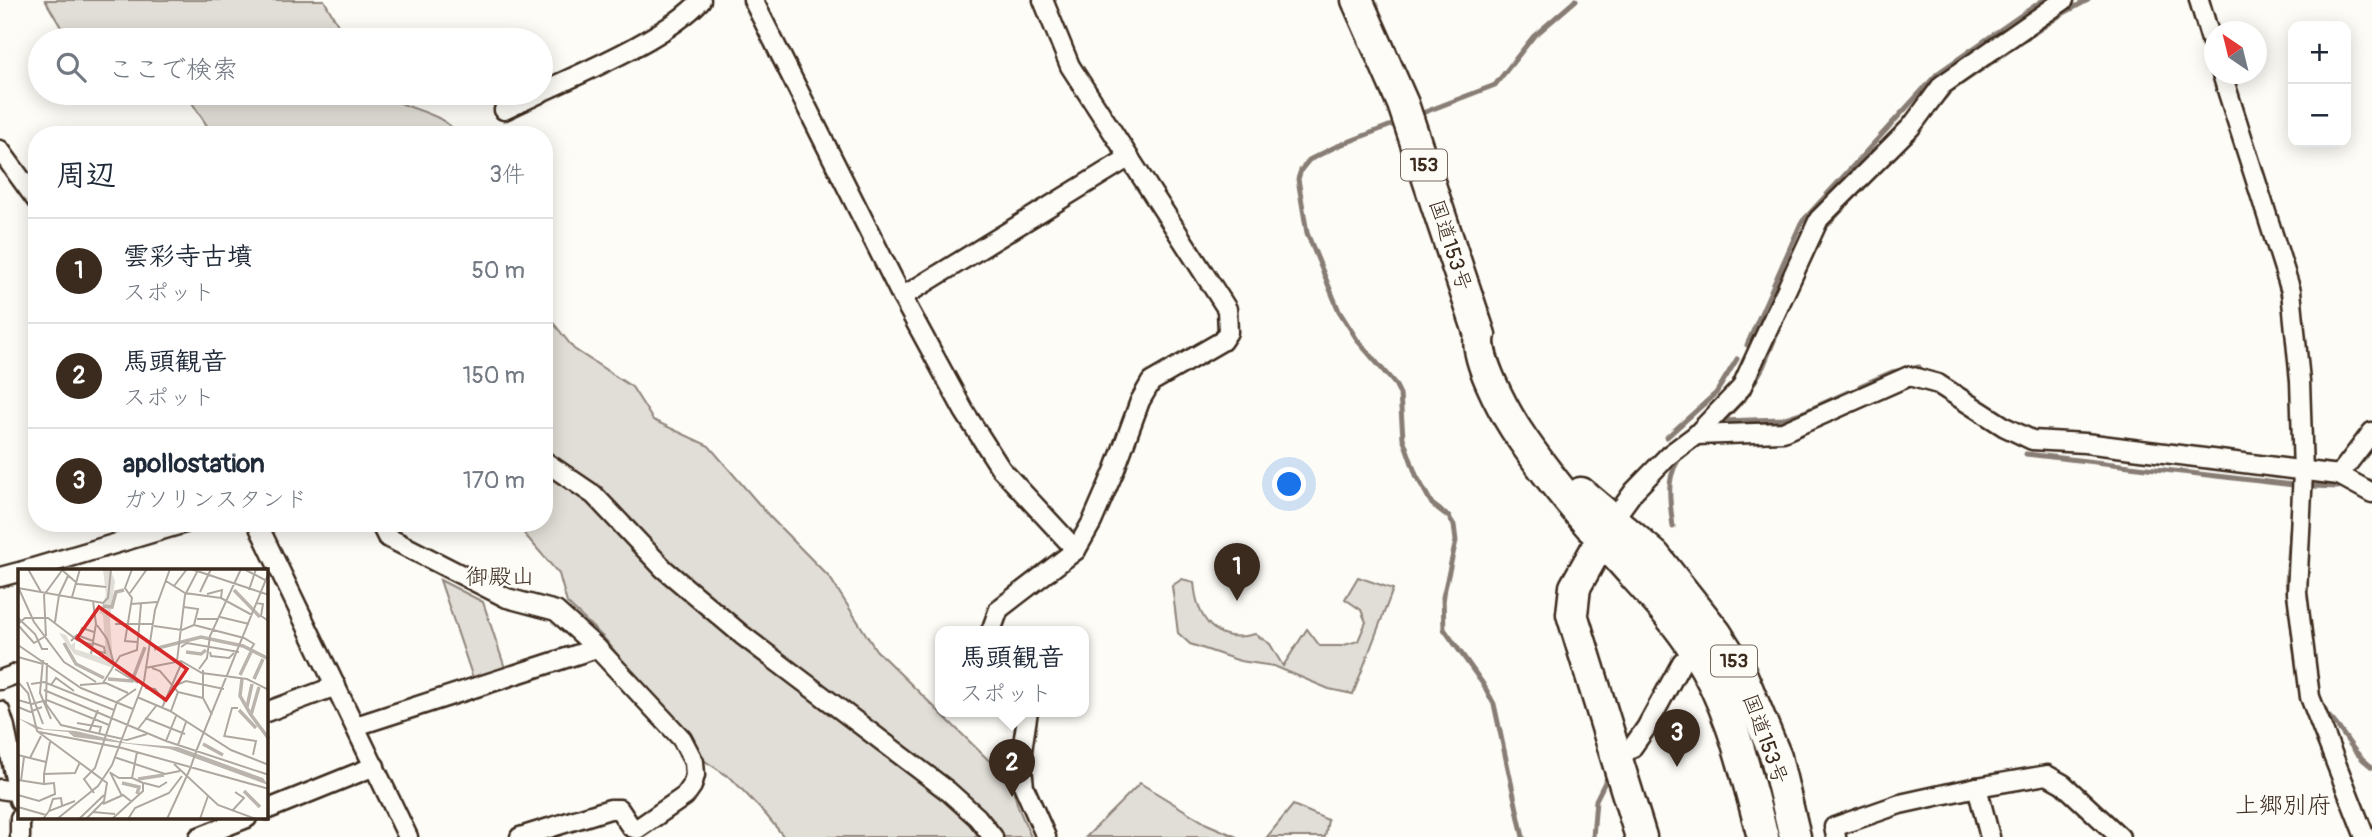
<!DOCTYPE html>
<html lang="ja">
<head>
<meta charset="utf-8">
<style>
	body { margin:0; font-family:Pangolin,"Klee One",sans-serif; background:#f2f2f3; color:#1f2937 }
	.controls { position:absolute; right:21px; top:21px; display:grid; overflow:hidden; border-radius:14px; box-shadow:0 4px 18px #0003 }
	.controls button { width:63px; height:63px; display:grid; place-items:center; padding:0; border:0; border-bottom:2px solid #e0e1e3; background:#fff; color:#1f2937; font:35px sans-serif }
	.compass { position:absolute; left:2204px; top:21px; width:63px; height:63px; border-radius:50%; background:#fff; box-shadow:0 4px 18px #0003; rotate:325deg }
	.you { position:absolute; left:1290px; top:485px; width:24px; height:24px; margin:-18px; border:5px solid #fff; border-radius:50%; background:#1a73e8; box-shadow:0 0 0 10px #1a73e833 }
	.badge { display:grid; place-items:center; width:46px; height:46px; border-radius:50%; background:#3b2a1e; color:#fff; font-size:23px; font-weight:700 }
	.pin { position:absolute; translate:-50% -58px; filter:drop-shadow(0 2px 4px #0008) }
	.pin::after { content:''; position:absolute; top:37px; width:24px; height:21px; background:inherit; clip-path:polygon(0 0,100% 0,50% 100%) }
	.popup { position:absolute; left:935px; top:626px; width:154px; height:91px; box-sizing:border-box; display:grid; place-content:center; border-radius:14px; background:#fff; filter:drop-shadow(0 2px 5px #0005); font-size:23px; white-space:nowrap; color:#747a83 }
	.popup b { font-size:26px; color:#1f2937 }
	.popup::after { content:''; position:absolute; left:50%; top:100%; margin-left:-14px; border:14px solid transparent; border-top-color:#fff }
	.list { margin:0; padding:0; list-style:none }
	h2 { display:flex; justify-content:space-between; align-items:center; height:91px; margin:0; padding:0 28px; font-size:30px }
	h2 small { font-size:23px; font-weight:400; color:#747a83 }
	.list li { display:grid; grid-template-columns:46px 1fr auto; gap:21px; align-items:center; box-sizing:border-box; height:105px; padding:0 28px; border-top:2px solid #e0e1e3 }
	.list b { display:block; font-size:26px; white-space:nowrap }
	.list p { margin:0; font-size:23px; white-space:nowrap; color:#747a83 }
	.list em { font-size:23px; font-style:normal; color:#747a83 }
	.icon { flex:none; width:38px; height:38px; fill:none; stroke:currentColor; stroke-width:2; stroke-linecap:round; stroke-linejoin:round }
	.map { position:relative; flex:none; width:2372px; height:837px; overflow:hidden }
	.search { position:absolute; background:#fff; box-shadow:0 4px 18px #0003; left:28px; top:28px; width:525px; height:77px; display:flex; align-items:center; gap:18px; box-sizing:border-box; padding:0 24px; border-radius:38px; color:#747a83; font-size:26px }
	.panel { position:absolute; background:#fff; box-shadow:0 4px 18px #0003; left:28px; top:126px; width:525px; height:406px; border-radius:28px }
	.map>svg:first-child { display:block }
</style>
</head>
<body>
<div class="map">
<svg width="2372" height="837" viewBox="0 0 2372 837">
	<rect width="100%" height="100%" fill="#fdfcf7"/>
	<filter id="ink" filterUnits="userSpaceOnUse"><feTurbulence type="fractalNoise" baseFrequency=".0143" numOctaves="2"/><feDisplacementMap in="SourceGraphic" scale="14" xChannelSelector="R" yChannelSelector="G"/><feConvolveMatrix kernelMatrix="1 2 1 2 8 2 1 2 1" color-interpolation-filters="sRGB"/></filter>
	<g filter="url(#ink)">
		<g fill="#e1ded7" stroke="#8e847a" stroke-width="2">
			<path d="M45,0H324L339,27L344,40H47L62,29Z"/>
			<path d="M181,93H382C405,111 442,110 458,135H213L187,95Z"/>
			<path d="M544,311L574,349L632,387L653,420L709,446L770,517L830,578L876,650L1011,782L1018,807L1031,837H784L767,816L732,779L702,759L604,638L567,603L559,574L515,523H544Z"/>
			<path d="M1358,577L1393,589L1353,694L1329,689L1274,666L1240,661L1190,644L1178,633L1172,586L1182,579L1194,582C1197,619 1215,645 1255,634L1270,644L1283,666L1307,629L1320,646H1341L1358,641L1366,622L1361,610L1345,599Z"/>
			<path d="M440,580L483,602L506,671L474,681Z"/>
			<path d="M1140,783L1207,824L1237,837H1086Z"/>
			<path d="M1293,805L1328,820L1325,837H1267Z"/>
		</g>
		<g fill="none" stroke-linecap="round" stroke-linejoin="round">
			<g stroke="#887d74" stroke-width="5">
				<path d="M2206,51L2215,78"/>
				<path d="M1937,106L1950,91L2062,14L2088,0"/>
				<path d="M1425,112L1495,85L1533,37L1576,0"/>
				<path d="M1394,124L1335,147L1309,160L1301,170L1298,179L1307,233L1339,311L1358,341L1395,384L1400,394L1403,438L1416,475L1432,504L1449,517L1454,525L1456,541L1443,597L1444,629L1483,684L1494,704L1523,837"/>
				<path d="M1821,232L1862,188"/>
				<path d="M2278,278L2285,309"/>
				<path d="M1747,345L1801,223L1938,73L2043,0"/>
				<path d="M1860,386L1892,372L1919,367"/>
				<path d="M1744,400L1763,367L1793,295"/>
				<path d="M1724,420L1739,404"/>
				<path d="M1722,421L1782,419L1804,412L1848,392"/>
				<path d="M1667,437L1716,393L1737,359"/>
				<path d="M2026,454L2294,485"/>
				<path d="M2312,486L2338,487"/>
				<path d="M2293,509L2287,582L2298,670"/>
				<path d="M1673,527C1670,501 1664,475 1683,454"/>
				<path d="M2324,712C2344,728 2348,750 2372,767"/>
				<path d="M1593,837L1596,800L1608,776"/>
			</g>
			<defs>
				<g id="minor">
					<path d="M753,0L902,297L1128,158"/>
					<path d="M2199,0L2214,50"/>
					<path d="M2222,74L2291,291L2300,381L2303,472L2297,593L2310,697L2365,837"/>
					<path d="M541,92C586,71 668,37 701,0"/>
					<path d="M504,110L540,93"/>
					<path d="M0,150L37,201"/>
					<path d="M902,297L964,411L1001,469L1076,550"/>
					<path d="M1696,435L1783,432L1909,376L1938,384L2005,427L2032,440L2085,443L2339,475L2372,493"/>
					<path d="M544,461L594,495L664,569L742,635L948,791L977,817L993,837"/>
					<path d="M2339,475L2372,432"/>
					<path d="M1613,520L1634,491L1669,455L1696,435L1741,388L1819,219L1911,127L1942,85L2064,0"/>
					<path d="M257,523L408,837"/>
					<path d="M380,523L387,537L507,598L556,611L597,648"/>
					<path d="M23,571L185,523"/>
					<path d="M0,577L19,572"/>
					<path d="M991,631L999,609L1076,550L1092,522L1115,469L1140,401L1151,382L1222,341L1228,332L1227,309L1070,66L1043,0"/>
					<path d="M0,680L19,673"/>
					<path d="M0,711L5,727L19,800"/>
					<path d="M1028,711L1021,757L1024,787L1046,837"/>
					<path d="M266,712L336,686"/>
					<path d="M356,726L597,648L682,739L694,762L695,775L692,786L685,796L637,829L631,827L619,809H610L520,837"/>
					<path d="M1616,758L1631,749L1646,728L1682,662"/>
					<path d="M1977,787L1990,837"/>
					<path d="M0,789L19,792"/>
					<path d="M266,810L375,766"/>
					<path d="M20,818V837"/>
					<path d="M199,837L247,818"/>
					<path d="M1836,837L1834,827L1900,804L1977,787L2047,775L2063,784L2120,837"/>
				</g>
				<g id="trunk">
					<path d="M1357,0L1403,104L1480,335C1474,356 1503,409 1515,428C1547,477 1586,522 1625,565C1650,593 1676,620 1696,652C1732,707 1746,775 1763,837"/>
					<path d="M1581,493L1655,556L1716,633L1740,671L1776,757L1795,837"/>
					<path d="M1611,523L1575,587L1572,614L1641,837"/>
				</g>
			</defs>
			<use href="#minor" stroke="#3b2a1e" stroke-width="23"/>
			<use href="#trunk" stroke="#3b2a1e" stroke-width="35"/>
			<use href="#minor" stroke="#fdfcf7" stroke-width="18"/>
			<use href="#trunk" stroke="#fdfcf7" stroke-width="30"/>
		</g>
	</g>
	<g text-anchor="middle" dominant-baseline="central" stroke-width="5" stroke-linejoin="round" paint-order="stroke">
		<g fill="#fdfcf7" stroke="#75695f" stroke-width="2">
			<rect x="1401" y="149.5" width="46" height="31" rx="5"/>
			<rect x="1711" y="645.5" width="46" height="31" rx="5"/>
		</g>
		<g font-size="19" font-weight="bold" fill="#3b2a1e">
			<text x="1424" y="165">153</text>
			<text x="1734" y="661">153</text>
		</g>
		<g font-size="21" fill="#3b2a1e" stroke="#fdfcf7">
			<text transform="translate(1450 245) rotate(72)">国道153号</text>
			<text transform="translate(1765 739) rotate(70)">国道153号</text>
		</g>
		<g font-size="23" fill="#3b2a1e" stroke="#fdfcf7">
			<text x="500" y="576">御殿山</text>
		</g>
		<g font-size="24" fill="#3b2a1e" stroke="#fdfcf7">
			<text x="2283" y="805">上郷別府</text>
		</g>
	</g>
	<g transform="translate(18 569)">
		<rect width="250" height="250" fill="#fdfcf7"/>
		<path d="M85,0H92L97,12L92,49L95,99L56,85L41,64L48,66L53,76L57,73V80L88,90L85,46L81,44L88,26Z" fill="#e1ded7"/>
		<path d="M0,149L26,160L58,162L109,174L160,178L245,209L250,216L152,180L56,168L50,163L18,160Z" fill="#bbb4ad"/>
		<path fill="none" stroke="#bbb4ad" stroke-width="3.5" d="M216,21L242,48M85,37L94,38L98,23L106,21M46,74L58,95L86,109M136,80L183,68L225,77L251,90M168,83L183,85L188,81M222,106L233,83M90,110L114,112L127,78M224,110L222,127L233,146M236,110L245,90M241,118L233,146L251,170M229,138L234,115M221,141L238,159M185,175L205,186M120,210L146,206M104,214L121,218L119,225M226,222L242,238"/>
		<path fill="none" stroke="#afa8a0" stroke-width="2" d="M10,0L23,23M114,0L107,19L114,29L107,72L119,73M173,0L251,26M226,0L247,11M44,1L60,15L88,18M148,12L167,24L203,29L234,46M156,17L169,0M0,19L85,34L90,29L93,0M1,20L16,53L46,93L78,113M231,21L238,0M182,23L193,0M112,24L129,0M189,25L204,21L203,29M54,28L62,0M238,34L245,35L243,47L251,52M113,35L139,33M202,48L231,55M0,49L17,65L24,80H30M179,50H201M37,53L41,26L50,7M0,55L7,49H30L59,71M97,55H134M0,56L16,74L26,68M79,56L89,70L96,95M176,56L226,69L236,75L233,80M136,57L164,61L176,56L180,40L166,38M28,67L26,26L45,0M53,72L59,66L75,72M0,76L63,119L115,140M75,76L59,71L64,59L76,63M163,78L169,74L221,83M74,81L87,84L86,78L75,74M192,83L193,87L211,89L216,84M73,85L78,55L75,32M0,88L25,95M25,91L22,124L33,150M159,92L167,26L179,3M29,94L28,135L43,156L109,171L129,165M127,99L163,92L184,104L229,110L251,121M134,99L142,102L160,123L153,142M97,100L120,114M181,100L189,89L192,67L223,0M185,101V129L194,146M0,113L10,124L19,162L89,214L86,232L68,250M9,113L25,155M85,114L102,87L119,81L123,35M13,115L26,113L96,141M33,116L38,109L56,122M62,116L88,114L110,124M156,117L168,112L206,120M127,119L137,120L147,133M26,121L148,172L251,206M160,123L185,129M119,128L152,142L213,181L251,196M0,131L14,135L29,131L91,156M0,138L12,143L24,138M144,139L164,93M127,149L167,165M59,154L83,158L81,165M120,160L138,137M21,163L104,179L251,220M71,163L80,141M206,167L238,172L235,186M206,168L214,139H220M148,172L158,147M160,176L168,153M179,180L251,3M0,186L28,193M96,188L147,205L162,202M12,189L23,167M156,195L200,236L238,250M172,200L179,180M92,203L104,227M93,204L101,209H114M26,205L32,173M0,211L26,215V205L57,204L62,193M3,212L6,188M126,214L141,218L149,213M76,224L66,210L77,199L99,133L118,120M0,226L21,232L37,225L36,214L26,215M85,235L105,226L114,233M0,238L28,246M31,242L35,230L43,229L44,236M214,242L226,229L217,223M75,243L97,245M25,250L31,242L57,232M39,250L80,217L94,196L126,112L137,41L152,0M61,250L86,226M94,250L125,222V214L114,209L119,183M110,250L117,239L151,224L164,207M149,250L172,200M182,250L190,227"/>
		<path fill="#d62828" fill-opacity="0.15" stroke="#d62828" stroke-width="3.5" d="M81,38L169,100L148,131L59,69Z"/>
		<rect width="250" height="250" fill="none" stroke="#3b2a1e" stroke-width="3.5"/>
	</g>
</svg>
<div class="controls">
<button>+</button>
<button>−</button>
</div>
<svg class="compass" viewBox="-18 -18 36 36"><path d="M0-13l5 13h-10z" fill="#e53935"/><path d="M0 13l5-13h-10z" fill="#747a83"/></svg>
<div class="you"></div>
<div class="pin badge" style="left:1237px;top:601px">1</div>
<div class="pin badge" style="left:1012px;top:797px">2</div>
<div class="popup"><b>馬頭観音</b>スポット</div>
<div class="pin badge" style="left:1677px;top:767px">3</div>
<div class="search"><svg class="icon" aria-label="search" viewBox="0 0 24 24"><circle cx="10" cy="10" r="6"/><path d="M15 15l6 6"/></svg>ここで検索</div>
<section class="panel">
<h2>周辺<small>3件</small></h2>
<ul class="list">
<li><span class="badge">1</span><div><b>雲彩寺古墳</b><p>スポット</p></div><em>50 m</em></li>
<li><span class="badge">2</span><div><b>馬頭観音</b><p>スポット</p></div><em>150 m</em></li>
<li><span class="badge">3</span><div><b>apollostation</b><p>ガソリンスタンド</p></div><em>170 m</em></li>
</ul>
</section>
</div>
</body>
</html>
